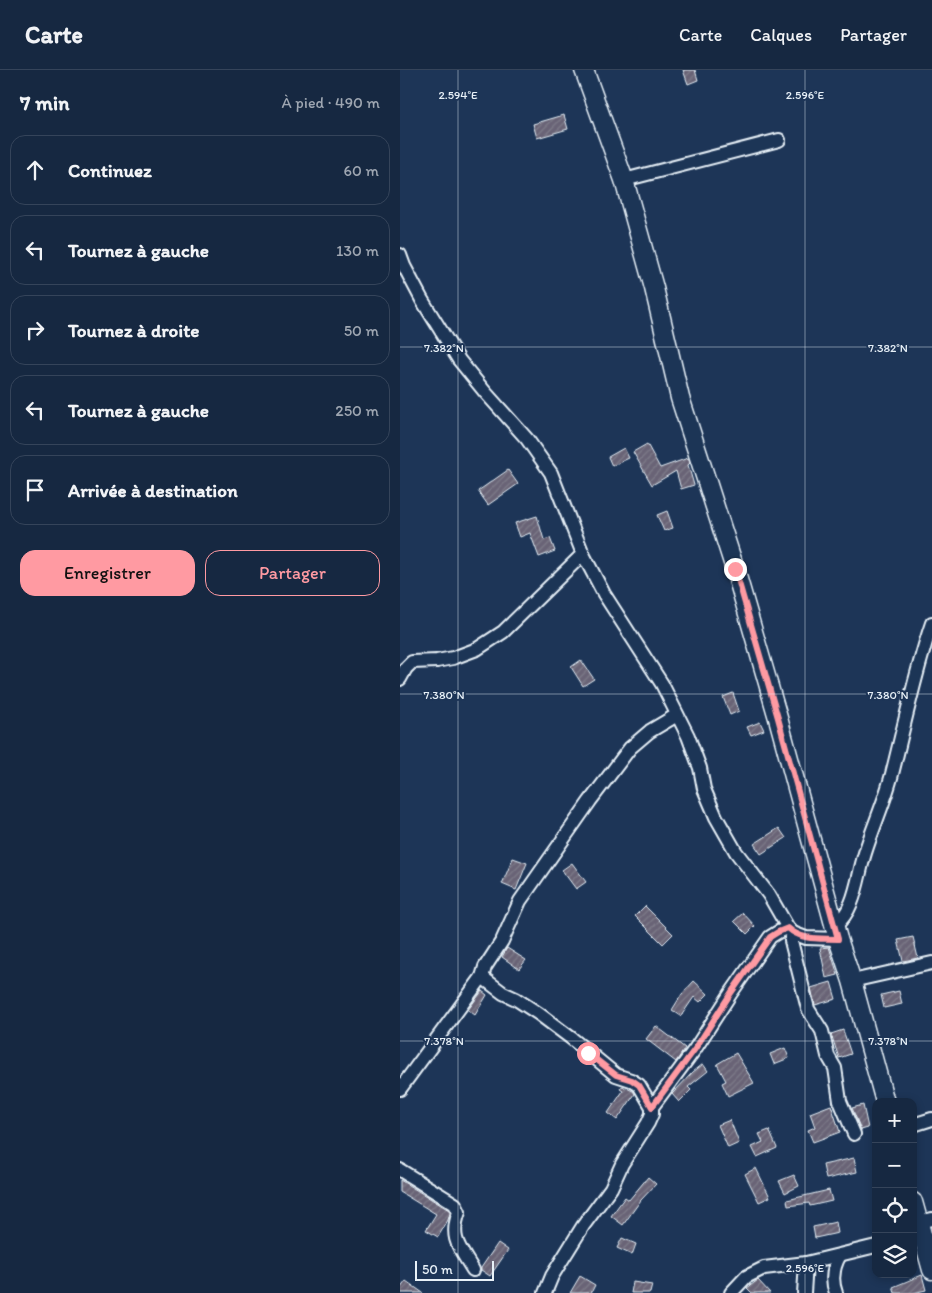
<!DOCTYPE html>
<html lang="fr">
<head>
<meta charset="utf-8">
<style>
	body { margin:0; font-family:Itim,sans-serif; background:#1f3048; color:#f1f3f6 }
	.controls { position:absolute; right:15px; bottom:15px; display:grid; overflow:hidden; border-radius:10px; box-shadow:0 2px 8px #0003 }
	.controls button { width:45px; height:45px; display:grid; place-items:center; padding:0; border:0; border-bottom:1px solid #35445a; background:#162841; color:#f1f3f6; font:25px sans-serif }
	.scale { position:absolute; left:15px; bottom:12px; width:79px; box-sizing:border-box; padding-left:5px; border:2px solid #e8f1f8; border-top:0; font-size:14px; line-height:18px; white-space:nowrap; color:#e8f1f8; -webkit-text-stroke:4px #1d3557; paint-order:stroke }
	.stop { position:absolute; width:15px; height:15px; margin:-11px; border:4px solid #ff9aa2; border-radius:50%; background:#fff }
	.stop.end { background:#ff9aa2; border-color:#fff; box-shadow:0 1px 5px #0008 }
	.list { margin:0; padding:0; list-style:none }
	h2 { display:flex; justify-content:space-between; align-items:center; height:65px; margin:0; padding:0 20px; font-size:21px }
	h2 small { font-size:16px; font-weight:400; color:#9ea6b1 }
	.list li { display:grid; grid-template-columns:32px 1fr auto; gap:15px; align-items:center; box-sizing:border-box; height:70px; margin:0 10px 10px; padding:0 10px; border:1px solid #35445a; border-radius:15px }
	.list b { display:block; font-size:19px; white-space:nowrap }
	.list em { font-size:16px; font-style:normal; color:#9ea6b1 }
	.actions { display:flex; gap:10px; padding:15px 20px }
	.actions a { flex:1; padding:11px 0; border:1px solid #ff9aa2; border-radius:15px; text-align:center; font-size:18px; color:#ff9aa2 }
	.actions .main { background:#ff9aa2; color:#111 }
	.icon { flex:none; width:28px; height:28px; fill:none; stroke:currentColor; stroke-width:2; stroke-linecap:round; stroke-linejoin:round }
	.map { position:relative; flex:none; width:532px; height:1223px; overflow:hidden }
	header { display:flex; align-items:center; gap:30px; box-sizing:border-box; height:70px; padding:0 25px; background:#162841; border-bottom:1px solid #35445a }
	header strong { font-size:24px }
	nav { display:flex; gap:28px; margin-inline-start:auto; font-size:18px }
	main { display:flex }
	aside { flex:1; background:#162841 }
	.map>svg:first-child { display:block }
</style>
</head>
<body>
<header>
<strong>Carte</strong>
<nav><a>Carte</a><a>Calques</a><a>Partager</a></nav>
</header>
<main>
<aside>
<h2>7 min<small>À pied · 490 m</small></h2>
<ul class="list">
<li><svg class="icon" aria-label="ahead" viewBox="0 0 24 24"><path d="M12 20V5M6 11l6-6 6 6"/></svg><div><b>Continuez</b></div><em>60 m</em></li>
<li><svg class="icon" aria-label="left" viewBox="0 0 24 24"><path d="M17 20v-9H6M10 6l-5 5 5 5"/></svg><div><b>Tournez à gauche</b></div><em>130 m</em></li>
<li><svg class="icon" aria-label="right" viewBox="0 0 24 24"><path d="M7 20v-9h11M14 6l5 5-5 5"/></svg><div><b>Tournez à droite</b></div><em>50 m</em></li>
<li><svg class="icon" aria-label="left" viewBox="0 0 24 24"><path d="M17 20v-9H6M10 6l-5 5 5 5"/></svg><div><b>Tournez à gauche</b></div><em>250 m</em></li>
<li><svg class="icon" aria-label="arrive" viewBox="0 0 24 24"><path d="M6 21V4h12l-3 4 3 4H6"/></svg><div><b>Arrivée à destination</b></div></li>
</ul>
<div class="actions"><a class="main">Enregistrer</a><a>Partager</a></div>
</aside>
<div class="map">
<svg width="532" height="1223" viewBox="0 0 532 1223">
	<defs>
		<pattern id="building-hatch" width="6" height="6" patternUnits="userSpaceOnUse" patternTransform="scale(1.25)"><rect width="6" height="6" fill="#696476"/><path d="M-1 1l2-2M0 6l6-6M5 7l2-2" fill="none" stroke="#7e7b8a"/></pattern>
	</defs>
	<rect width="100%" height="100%" fill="#1d3557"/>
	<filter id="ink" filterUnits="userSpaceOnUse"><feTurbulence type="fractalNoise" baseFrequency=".02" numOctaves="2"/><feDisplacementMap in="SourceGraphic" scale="10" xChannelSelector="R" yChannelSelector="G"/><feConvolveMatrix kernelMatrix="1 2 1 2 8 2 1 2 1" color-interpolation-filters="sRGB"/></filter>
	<g filter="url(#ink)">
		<g fill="url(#building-hatch)" stroke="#e8f1f8">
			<path d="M283,0H295L298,10L288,14Z"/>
			<path d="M164,45L168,59L137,68L133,54Z"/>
			<path d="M247,374L260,398L288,388L290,393L288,395L294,415L281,419L276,401L252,415L233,382Z"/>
			<path d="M224,378L229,388L212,396L208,387Z"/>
			<path d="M108,400L118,414L88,435L78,421Z"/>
			<path d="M267,441L273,458L264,461L257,445Z"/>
			<path d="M137,446L144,470L150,468L155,481L139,487L130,463L120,467L115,453Z"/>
			<path d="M181,590L194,609L183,616L171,597Z"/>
			<path d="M333,623L339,641L330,645L323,627Z"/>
			<path d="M360,652L364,660L351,665L347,657Z"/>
			<path d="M379,758L386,768L361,784L354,774Z"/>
			<path d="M113,788L127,793L116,820L102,814Z"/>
			<path d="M172,793L186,812L176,819L162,800Z"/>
			<path d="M245,836L273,864L263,874L235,846Z"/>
			<path d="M343,843L355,856L347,864L334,851Z"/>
			<path d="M513,867L518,888L503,891L498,870Z"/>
			<path d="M429,877L438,905L426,908L420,878Z"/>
			<path d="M107,878L126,890L119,899L102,887Z"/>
			<path d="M294,911L308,924L300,932L294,927L281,946L272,940L282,924Z"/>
			<path d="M431,912L436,929L415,935L411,918Z"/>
			<path d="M82,921L87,925L75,945L68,940Z"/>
			<path d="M499,921L502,934L484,938L481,925Z"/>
			<path d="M256,956L285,978L276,992L246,969Z"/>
			<path d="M443,960L451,984L439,988L431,964Z"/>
			<path d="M385,978L389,988L374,994L370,984Z"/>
			<path d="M336,983L354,1013L328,1026L322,1013L326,1011L317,994Z"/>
			<path d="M303,994L308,1001L288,1017L291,1020L279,1032L272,1024L293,1002Z"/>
			<path d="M222,1016L233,1021L235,1024L217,1050L208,1043L223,1021L220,1019Z"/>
			<path d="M431,1035L440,1062L413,1072L408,1060L415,1057L410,1043Z"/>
			<path d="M463,1035L468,1058L461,1060L452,1038Z"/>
			<path d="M330,1050L339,1073L328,1078L318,1055Z"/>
			<path d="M369,1060L377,1078L357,1087L352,1077L363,1072L359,1064Z"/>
			<path d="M454,1088L457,1102L426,1109L423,1095Z"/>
			<path d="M356,1098L370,1127L359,1132L345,1104Z"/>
			<path d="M394,1105L399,1116L385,1123L379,1111Z"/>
			<path d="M248,1107L256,1114L241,1130L223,1155L211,1146L225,1127L229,1130Z"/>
			<path d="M0,1110L49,1140L50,1143L48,1150L38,1167L26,1160L36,1144L0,1122Z"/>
			<path d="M429,1120L432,1131L410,1136L409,1133L388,1136L387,1130Z"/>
			<path d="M436,1152L438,1163L415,1168L413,1157Z"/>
			<path d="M222,1168L236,1174L232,1185L217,1178Z"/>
			<path d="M98,1173L108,1180L90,1206L81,1200V1198Z"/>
			<path d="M522,1205L526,1220L513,1223H495L493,1217Z"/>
			<path d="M180,1206L195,1215L191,1223H170Z"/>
			<path d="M358,1210L370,1223H352L347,1218Z"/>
			<path d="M6,1211L23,1223H0V1219Z"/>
			<path d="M233,1212L252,1215L250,1223H231Z"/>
		</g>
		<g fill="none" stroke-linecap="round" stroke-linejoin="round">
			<defs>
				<g id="street">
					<path d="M224,110L379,70"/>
					<path d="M0,185L4,196L22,230L59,290L85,322L127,369L151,403L183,484L204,524L262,614L288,666L300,698L304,719L316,747L336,782L369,825L388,858L393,863L406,868L438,869"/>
					<path d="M0,609L6,598L12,592L37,591L53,588L77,579L103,562L183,484"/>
					<path d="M435,856C456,839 457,808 465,783C473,757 485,731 492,704C505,653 515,602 532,553"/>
					<path d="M393,863L391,871L408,939L422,961L428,986L435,998L440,1031L454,1064"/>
					<path d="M452,911L532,893"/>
					<path d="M0,1019L82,907"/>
					<path d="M252,1037L295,979L331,923L370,867L378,862L388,858"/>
					<path d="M513,1055L532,1049"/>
					<path d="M0,1100L55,1134L59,1142C49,1169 60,1178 73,1200"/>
					<path d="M519,1152L532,1149"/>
					<path d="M145,1223L152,1206L183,1156L211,1118L222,1094L248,1053L252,1044V1037L239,1015L231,1010L216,1005L171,968L139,944L116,929L103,923L82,907L85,897L102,871L120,831L190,731L230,678L250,661L277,645"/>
					<path d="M331,1223L346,1207L364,1198L406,1193L476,1176"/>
					<path d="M404,1223L406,1193"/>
					<path d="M436,1223C431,1210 433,1197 440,1185"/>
				</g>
				<g id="secondary">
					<path d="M184,0L224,110L254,218L280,328L335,499L378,648L438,869L452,911L485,1032"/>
					<path d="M513,1132L532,1200"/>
				</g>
			</defs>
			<use href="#street" stroke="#e8f1f8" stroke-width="16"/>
			<use href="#secondary" stroke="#e8f1f8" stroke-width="21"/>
			<use href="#street" stroke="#1d3557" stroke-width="12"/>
			<use href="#secondary" stroke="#1d3557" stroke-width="18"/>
		</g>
	</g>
	<g fill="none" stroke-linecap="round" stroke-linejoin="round" filter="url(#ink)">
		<path stroke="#ff9aa2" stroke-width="6" d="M188,983L216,1005L232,1010L239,1015L252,1037L295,979L331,923L370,867L378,862L388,858C402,871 420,868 438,869L378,648L335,499"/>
	</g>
	<path fill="none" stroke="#e8f1f8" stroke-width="1" stroke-opacity="0.45" d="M58,0V1223M405,0V1223M0,277H532M0,624H532M0,971H532"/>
	<g font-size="12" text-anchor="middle" fill="#e8f1f8" stroke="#1d3557" stroke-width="4" stroke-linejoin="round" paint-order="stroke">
		<text x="58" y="29">2.594°E</text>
		<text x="405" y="29">2.596°E</text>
		<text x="44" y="282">7.382°N</text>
		<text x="488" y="282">7.382°N</text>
		<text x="44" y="629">7.380°N</text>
		<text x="488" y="629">7.380°N</text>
		<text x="44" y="975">7.378°N</text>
		<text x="488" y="975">7.378°N</text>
		<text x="405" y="1202">2.596°E</text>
	</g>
</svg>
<div class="controls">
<button>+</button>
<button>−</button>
<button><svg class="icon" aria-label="locate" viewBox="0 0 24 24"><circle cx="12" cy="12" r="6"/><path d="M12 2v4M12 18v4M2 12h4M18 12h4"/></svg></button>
<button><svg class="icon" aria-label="layers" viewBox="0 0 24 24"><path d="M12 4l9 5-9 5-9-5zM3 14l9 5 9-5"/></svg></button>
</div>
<div class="scale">50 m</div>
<div class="stop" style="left:188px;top:983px"></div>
<div class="stop end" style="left:335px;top:499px"></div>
</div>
</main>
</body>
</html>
